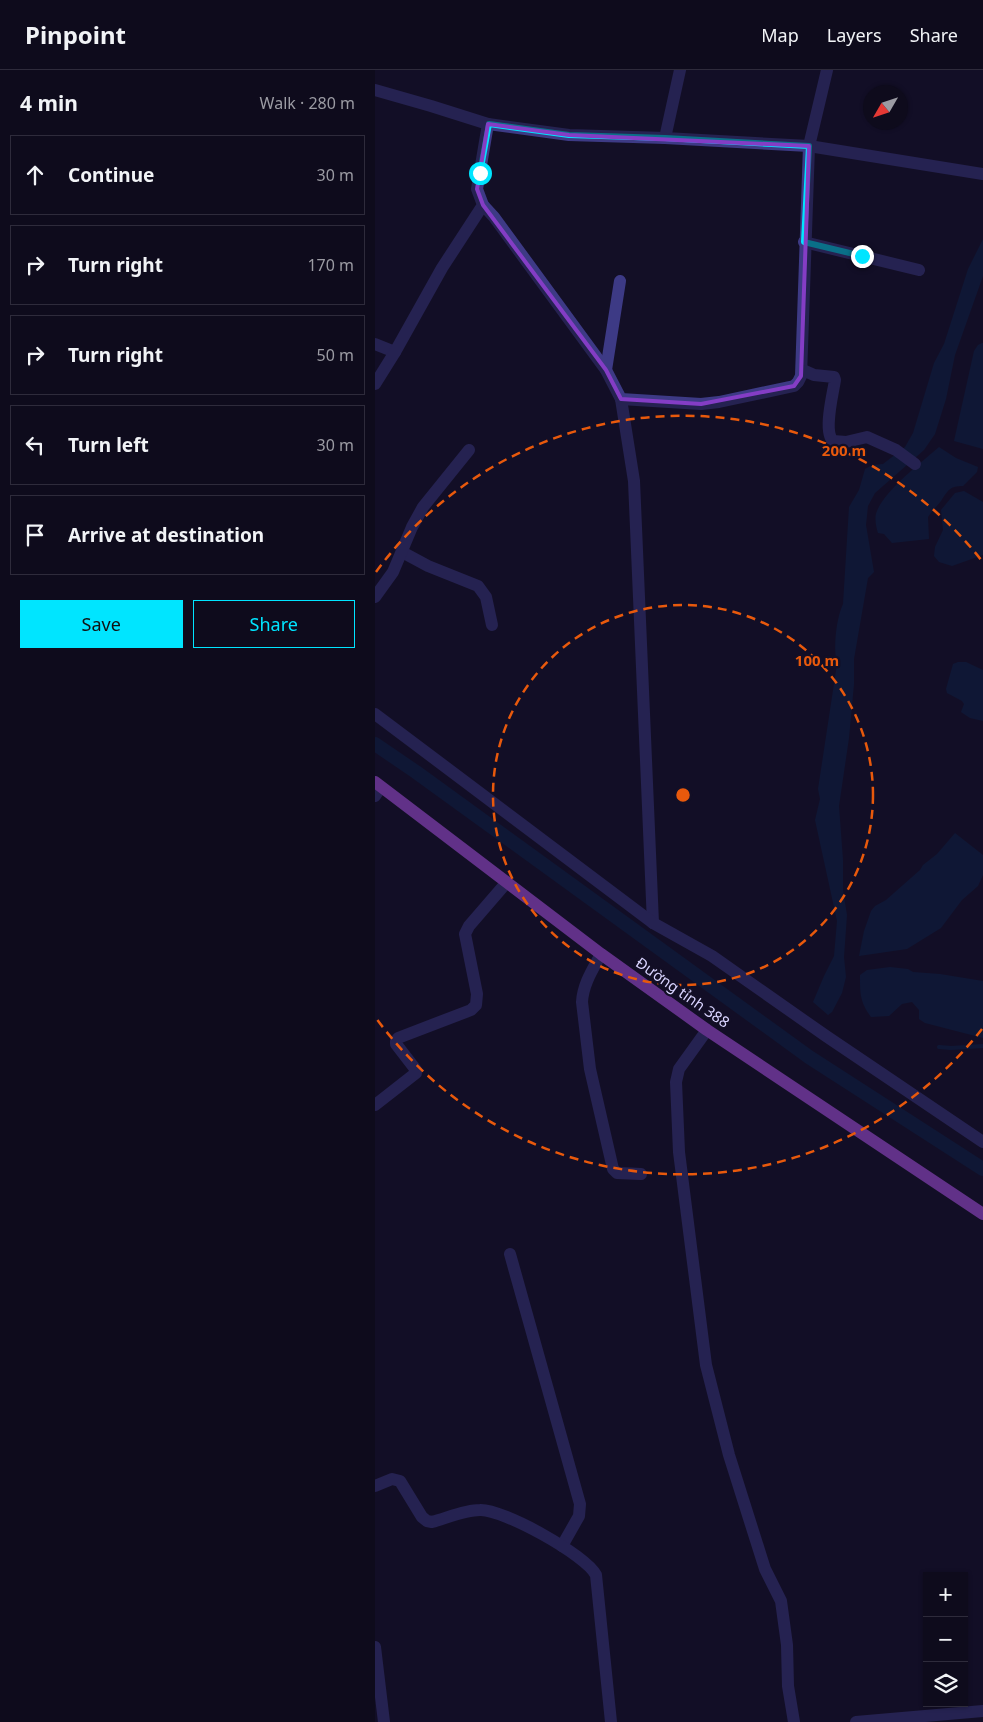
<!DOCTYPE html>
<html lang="en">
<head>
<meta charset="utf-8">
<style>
	body { margin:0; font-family:"Noto Sans",sans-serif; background:#171425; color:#f1f3f6 }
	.controls { position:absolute; right:15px; bottom:15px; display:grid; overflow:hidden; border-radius:0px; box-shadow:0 1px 4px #0004 }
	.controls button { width:45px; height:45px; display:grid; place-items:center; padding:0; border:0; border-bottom:1px solid #2e2b3b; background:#0e0b1c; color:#f1f3f6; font:25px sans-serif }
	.compass { position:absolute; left:488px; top:15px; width:45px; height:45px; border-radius:50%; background:#0e0b1c; box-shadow:0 1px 4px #0004; rotate:231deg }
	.stop { position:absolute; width:15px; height:15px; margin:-11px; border:4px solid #00e5ff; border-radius:50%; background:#fff }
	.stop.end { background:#00e5ff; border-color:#fff; box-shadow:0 1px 5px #0008 }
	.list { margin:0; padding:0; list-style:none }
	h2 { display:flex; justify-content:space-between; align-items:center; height:65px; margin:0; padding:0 20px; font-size:21px }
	h2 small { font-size:16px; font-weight:400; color:#9b9ba3 }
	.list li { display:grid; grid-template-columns:32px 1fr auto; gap:15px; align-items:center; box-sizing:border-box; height:80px; margin:0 10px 10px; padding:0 10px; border:1px solid #2e2b3b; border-radius:0px }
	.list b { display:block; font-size:19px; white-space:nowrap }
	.list em { font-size:16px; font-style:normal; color:#9b9ba3 }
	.actions { display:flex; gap:10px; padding:15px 20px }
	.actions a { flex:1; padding:11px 0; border:1px solid #00e5ff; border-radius:0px; text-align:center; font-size:18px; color:#00e5ff }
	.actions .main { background:#00e5ff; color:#111 }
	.icon { flex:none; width:28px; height:28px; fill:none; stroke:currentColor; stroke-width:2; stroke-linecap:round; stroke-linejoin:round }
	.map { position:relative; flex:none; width:608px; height:1652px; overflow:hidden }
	header { display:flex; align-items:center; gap:30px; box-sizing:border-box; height:70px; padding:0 25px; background:#0e0b1c; border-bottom:1px solid #2e2b3b }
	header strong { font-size:24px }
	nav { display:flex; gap:28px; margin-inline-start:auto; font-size:18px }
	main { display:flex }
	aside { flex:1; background:#0e0b1c }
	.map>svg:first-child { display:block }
</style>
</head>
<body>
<header>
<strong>Pinpoint</strong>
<nav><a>Map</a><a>Layers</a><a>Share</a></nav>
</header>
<main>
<aside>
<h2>4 min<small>Walk · 280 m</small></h2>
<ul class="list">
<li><svg class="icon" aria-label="ahead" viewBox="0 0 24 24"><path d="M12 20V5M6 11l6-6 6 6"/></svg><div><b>Continue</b></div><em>30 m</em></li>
<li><svg class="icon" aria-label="right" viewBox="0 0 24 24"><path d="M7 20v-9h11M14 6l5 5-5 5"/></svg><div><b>Turn right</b></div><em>170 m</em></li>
<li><svg class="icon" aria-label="right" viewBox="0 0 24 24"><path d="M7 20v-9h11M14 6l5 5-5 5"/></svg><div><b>Turn right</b></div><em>50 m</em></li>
<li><svg class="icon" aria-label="left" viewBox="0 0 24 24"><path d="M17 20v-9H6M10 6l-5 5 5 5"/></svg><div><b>Turn left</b></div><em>30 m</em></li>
<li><svg class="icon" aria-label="arrive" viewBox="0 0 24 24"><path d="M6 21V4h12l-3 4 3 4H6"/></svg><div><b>Arrive at destination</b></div></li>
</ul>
<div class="actions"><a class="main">Save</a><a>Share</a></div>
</aside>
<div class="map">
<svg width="608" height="1652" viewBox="0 0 608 1652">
	<rect width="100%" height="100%" fill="#130f26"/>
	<g fill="#0c2248">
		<path d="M608,169V206L580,285L571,329L560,364L549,380L500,423L493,436L491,455L499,502L493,508L479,589V614L474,668L464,736L468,790V820L472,845L469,887L471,907L467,923L457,942L453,945L438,932L449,906L459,886L462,851L440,750L445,729L443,719L462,594C458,579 461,549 468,534L474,437L484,420L490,399L497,395L508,394L530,377L538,363L559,293L569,274L593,199Z"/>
		<path d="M607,273H608V379L579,371L599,281L603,275Z"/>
		<path d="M564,377L581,388L603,397L602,402L588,416C575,416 573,420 566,431C562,436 557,441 553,447L554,469L517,473L509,464L503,463C501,457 499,447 502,441C511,419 546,393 564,377Z"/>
		<path d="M589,421L608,432V485L577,496L564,492L559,486L560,477L568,460L566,440L580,423Z"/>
		<path d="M583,592H591L608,600V651L595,648L586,642L589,634L587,631L572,623L571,619L578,594Z"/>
		<path d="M580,763L608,785V805L603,816L587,830L566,858L532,879L484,886L489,861L496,841L500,836L511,830L545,800L548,795L562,784Z"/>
		<path d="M515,897L533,899L538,902L565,904L608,911V968L550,953L544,949V940L537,932L527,934L514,946L496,947C485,932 485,924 485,905L492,900Z"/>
	</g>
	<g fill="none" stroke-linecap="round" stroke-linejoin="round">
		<path stroke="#0c2248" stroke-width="4" d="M564,977L576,978L608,976"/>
		<path stroke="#0c2248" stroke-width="14" d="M0,674L41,702L434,987L608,1099"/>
		<g stroke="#3d3a85" stroke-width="12">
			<path d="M305,0L290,68L434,76L608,104"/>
			<path d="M0,20L56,36L113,54L194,65L290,68"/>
			<path d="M108,135L119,147L231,300L246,329L326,334L344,332L419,316L423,312L426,306L434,76L452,0"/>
			<path d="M429,172L544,200"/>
			<path d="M0,274L20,282"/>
			<path d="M231,300L245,211"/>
			<path d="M430,301L439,305L459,307L460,310C458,324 448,361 458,371L471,372L492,367L521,380L540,394"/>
			<path d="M0,314L20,282L67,198L108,135L102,119L113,54"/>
			<path d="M246,329L259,411L278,853"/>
			<path d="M27,482L53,496L103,516L111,527L117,555"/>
			<path d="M0,527L18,502L37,457L48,437L94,380"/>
			<path d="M0,644L278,853L337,886L451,966L608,1072"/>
			<path d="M0,726L6,717"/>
			<path d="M226,884C218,899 208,914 207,932L215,999L238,1099L242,1103L266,1104"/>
			<path d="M332,960L304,999L301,1012L304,1082L331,1295L354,1385L390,1499L406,1531L412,1575L413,1616L419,1652"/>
			<path d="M0,1035L41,1003V1000L21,974V971L23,968L96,940L101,935L102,924L90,864L94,856L132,812"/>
			<path d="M135,1184L205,1434L204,1446L187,1476"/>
			<path d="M0,1416L17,1409L25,1411L47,1447L52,1451L57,1452C72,1448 90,1440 105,1440C128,1439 211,1485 221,1505L236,1652"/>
			<path d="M0,1577L9,1652"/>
			<path d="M481,1652L608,1641"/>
		</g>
		<path stroke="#c25bff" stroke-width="12" d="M0,712L226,884L332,960L608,1144"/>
	</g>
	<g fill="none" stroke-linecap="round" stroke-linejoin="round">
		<path stroke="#00e5ff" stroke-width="6" d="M105,103L114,54L194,65L290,68L434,76L429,172L487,186"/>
	</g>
	<path d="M0 0H608V1652H0ZM113,54L194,65L434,76L426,306L419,316L326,334L246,329L231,300L108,135L102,119Z" fill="#130f26" fill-opacity=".55" fill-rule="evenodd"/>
	<path fill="none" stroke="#843dc5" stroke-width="4" stroke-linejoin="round" d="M113,54L194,65L434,76L426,306L419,316L326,334L246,329L231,300L108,135L102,119Z"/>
	<g fill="none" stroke="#e8590c" stroke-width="2.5" stroke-dasharray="9 6">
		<circle cx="308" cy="725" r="190"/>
		<path d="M607 959A380 380 0 0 1 1 948M1 502A380 380 0 0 1 607 491"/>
	</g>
	<g text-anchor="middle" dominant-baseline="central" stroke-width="4.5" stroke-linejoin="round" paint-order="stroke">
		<g font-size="15" fill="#d9d4ff" stroke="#130f26">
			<text transform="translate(308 922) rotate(35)">Đường tỉnh 388</text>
		</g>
	</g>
	<circle cx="308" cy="725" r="8" fill="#e8590c" stroke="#130f26" stroke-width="2.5"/>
	<g font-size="15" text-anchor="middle" font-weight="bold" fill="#e8590c" stroke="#130f26" stroke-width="4.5" stroke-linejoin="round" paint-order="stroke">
		<text x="469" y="386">200 m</text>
		<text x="442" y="596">100 m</text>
	</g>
</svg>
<div class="controls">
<button>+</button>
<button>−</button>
<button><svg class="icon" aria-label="layers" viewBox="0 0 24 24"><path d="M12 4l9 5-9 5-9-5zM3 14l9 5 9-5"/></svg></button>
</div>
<svg class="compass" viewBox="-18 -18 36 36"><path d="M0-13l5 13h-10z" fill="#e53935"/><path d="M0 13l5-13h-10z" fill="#9b9ba3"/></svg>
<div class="stop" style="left:105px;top:103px"></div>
<div class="stop end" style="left:487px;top:186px"></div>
</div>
</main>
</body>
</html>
